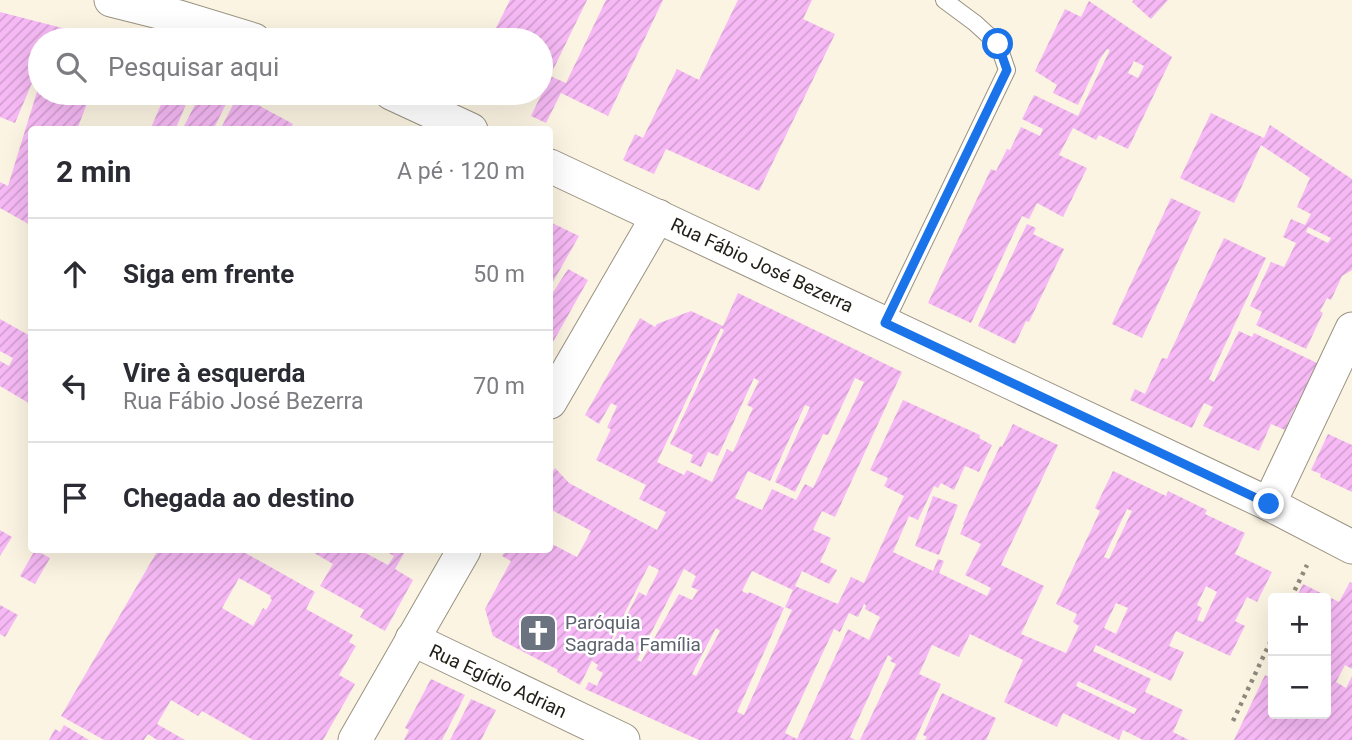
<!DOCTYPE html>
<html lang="pt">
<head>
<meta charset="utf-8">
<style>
	body { margin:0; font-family:Roboto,sans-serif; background:#f7f7f7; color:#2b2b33 }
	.controls { position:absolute; right:21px; bottom:21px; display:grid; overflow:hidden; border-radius:7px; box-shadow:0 7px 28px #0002 }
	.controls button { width:63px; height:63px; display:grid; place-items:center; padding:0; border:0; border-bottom:2px solid #e1e1e2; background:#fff; color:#2b2b33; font:35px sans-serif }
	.stop { position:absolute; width:21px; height:21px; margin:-16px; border:5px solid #1a73e8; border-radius:50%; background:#fff }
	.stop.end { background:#1a73e8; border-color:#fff; box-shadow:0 2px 7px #0008 }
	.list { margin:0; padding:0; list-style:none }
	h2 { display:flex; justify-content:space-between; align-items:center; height:91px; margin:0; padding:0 28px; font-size:30px }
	h2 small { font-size:23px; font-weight:400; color:#7c7c81 }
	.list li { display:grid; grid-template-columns:46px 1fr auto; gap:21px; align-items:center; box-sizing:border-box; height:112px; padding:0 28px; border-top:2px solid #e1e1e2 }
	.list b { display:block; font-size:26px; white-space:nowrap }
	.list p { margin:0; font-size:23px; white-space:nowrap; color:#7c7c81 }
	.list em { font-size:23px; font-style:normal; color:#7c7c81 }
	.icon { flex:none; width:38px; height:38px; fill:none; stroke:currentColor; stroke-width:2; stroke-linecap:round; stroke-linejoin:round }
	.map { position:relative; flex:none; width:1352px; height:740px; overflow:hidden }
	.search { position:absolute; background:#fff; box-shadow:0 7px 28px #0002; left:28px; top:28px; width:525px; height:77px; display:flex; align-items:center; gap:18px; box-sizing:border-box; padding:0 24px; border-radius:38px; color:#7c7c81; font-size:26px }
	.panel { position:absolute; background:#fff; box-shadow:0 7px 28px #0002; left:28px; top:126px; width:525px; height:427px; border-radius:7px }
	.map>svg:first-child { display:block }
</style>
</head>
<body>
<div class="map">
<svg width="1352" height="740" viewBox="0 0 1352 740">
	<defs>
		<pattern id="building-hatch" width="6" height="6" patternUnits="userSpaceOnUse" patternTransform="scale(1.75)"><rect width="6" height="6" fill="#f6b9f5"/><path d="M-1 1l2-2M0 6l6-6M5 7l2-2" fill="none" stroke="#d39fd1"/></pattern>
	</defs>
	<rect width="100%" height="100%" fill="#fbf4e2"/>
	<g fill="url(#building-hatch)" fill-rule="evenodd">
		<path d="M510,0H587L550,76L566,83L606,0H663L608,116L561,93L546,123L531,116L544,89L541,87V40H490Z"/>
		<path d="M738,0H812L803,19L835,34L759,191L666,149L654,174L623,160L635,134L643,138L677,69L699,80Z"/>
		<path d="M1134,0H1168L1151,19L1132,2Z"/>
		<path d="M1089,1L1172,57L1128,149L1099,135L1096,140L1073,128L1059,155L1087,168L1063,217L1037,203L1029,219L1022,216L971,323L928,303L991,169L996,171L1007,149L1010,150L1021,127L1040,136L1043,129L1022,119L1034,95L1078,116L1110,50L1107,49L1100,59L1078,105L1053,93L1057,85L1035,71L1065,9L1081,17ZM1134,61L1144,66L1138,78L1128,73Z"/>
		<path d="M0,12L105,39L40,40V64L15,123L0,117Z"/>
		<path d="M40,82V93H91L78,127L83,130H32V226L0,208V182L8,186Z"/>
		<path d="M166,93H191L175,130H150Z"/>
		<path d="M201,93H215L228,100L213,130H182Z"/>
		<path d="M239,93H264L258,105L293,124L289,130H220Z"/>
		<path d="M1211,113L1264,138L1270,125L1352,179V270L1342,276L1331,300L1327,298L1320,311L1323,313L1306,349L1256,325L1262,312L1250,306L1271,262L1284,267L1296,243L1283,237L1291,219L1305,225L1311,214L1297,207L1310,178L1261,145L1234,203L1180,178ZM1308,227L1331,238L1328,243L1306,232Z"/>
		<path d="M1171,198L1201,212L1142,338L1112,324Z"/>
		<path d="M550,222L579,236L550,287Z"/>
		<path d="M1027,224L1036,228L1033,234L1064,249L1029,322L1026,321L1015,344L978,326Z"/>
		<path d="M1224,238L1266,258L1209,379L1214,382L1239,331L1252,337L1254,333L1317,363L1306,386L1309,387L1298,409L1295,407L1285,430L1271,424L1259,451L1203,426L1213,407L1204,403L1192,428L1130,400L1135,389L1145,394L1162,358L1167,359Z"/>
		<path d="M568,269L588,280L553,342L550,340V297Z"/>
		<path d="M738,293L902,372L835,517L822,511L813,530L831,538L820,562L837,570L829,584L802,571L795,586L838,604L851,577L864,583L904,496L884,486L888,478L870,470L903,400L980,435L979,438L992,445L979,472L965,466L954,490L941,483L938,488L934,486L918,520L909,516L893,552L933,571L938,559L944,561L939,573L987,596L991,588L965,575L981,544L960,534L964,525L963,524L1000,446L1002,447L1013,424L1058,445L1001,565L1044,586L1021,634L1066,653L1079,626L1073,622L1077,614L1056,604L1100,511L1095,508L1113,471L1166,496L1168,491L1207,510L1205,514L1245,533L1235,554L1272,572L1257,602L1247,597L1235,621L1245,626L1230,656L1176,631L1169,646L1184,652L1171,681L1096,645L1093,651L1151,679L1145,692L1183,710L1173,732L1189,740H1143L1123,730L1119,740L1063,713L1057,727L1004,702L1023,660L970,634L959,657L932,645L919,674L941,684L915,740H860L896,664L890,661L892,658L888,655L850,737L855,740H699L585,689L589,682L597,686L603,673L596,669L598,665L592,661L580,685L557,672L558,670L493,636L485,609L511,561L502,556L506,550H550V543L577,557L591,531L550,509V477L555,468L569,483L657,530L666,512L639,499L646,485L596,460L611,429L607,428L617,406L611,403L599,424L585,415L640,318L655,327L657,324L691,311L723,326ZM721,328L724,330L670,444L693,455L690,462L701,467L708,452L718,456L754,378L759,381L747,405L753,408L733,452L727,449L712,482L687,470L684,475L657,462ZM855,378L864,382L813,488L805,484L796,500L772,489L762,510L735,498L748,471L770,481L805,405L810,407L775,482L795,492L823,434L828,435ZM1127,509L1132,511L1109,559L1104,557ZM649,565L659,570L646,596L639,592L607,653L605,652ZM684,569L696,576L691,587L698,590L692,600L679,594L641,662L637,660ZM752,571L793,590L785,607L792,610L744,715L737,712L784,608L749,592L748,594L742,591ZM1206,586L1217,592L1203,622L1197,620L1202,608L1197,605ZM1116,603L1128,608L1116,634L1104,628ZM864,604L866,605L865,609L880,617L869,640L848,629L797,739L785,733L834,629L840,632L849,613L858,617ZM716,628L720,631L696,676L692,674ZM1078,681L1137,709L1134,714L1076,686Z"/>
		<path d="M0,319L32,337V405L0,386V361L9,366L13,358L0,351Z"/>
		<path d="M1328,434L1352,445V492L1320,477L1321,474L1311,470Z"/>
		<path d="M933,496L958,505L939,555L915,546Z"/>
		<path d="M0,530L12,537L0,556Z"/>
		<path d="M35,550L50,558L35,584L20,576Z"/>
		<path d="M158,550H240L315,592L306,609L353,635L349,642L356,646L339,675L355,684L323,740H253L202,711L198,716L171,700L157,724L185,740H157L148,734L144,740H104L61,716ZM239,578L271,596L270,598L272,600L266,610L263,608L253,626L222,608Z"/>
		<path d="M309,550H360L388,565L394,556L383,550H406L395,569L413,580L385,631L360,617L364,610L320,586L333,564Z"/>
		<path d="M1350,582L1352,583V669L1345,665L1336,682L1346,688L1352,676V740H1234L1265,675L1273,679V714H1326L1328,701L1326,700V598H1296L1303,584L1339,602Z"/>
		<path d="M0,605L18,615L5,637L0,634Z"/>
		<path d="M431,679L465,695L442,740H404L409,730L405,728Z"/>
		<path d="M942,693L996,718L986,740H925L927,737L923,735Z"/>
		<path d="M471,699L496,710L481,740H450Z"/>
		<path d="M64,725L89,740H49L55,729L60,732Z"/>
	</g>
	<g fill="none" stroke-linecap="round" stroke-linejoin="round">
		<defs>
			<path id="lane" d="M885,323L1007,70L998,44L975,23L944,0"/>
			<g id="street">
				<path d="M111,0L179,17L254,40"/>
				<path d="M391,93L471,130"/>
				<path d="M550,166L1269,504L1352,547"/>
				<path d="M550,402L658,216"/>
				<path d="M1269,504L1352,329"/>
				<path d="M412,639L623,740"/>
				<path d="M355,740L464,550"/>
			</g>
		</defs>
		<use href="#lane" stroke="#9a9383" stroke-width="18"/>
		<use href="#street" stroke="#9a9383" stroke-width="35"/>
		<g stroke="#8f8a7e" stroke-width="4.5" stroke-dasharray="3.5 5" stroke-linecap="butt">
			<path d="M1291,598L1307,565"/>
			<path d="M1233,721L1273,636"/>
		</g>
		<use href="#lane" stroke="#fff" stroke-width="16"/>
		<use href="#street" stroke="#fff" stroke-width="33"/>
	</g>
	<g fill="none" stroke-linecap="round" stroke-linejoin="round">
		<path stroke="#1a73e8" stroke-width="9" d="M998,44L1007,70L885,323L1269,504"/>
	</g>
	<defs>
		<symbol id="church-square" viewBox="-11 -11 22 22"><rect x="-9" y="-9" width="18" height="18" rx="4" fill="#6b7280" stroke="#fff"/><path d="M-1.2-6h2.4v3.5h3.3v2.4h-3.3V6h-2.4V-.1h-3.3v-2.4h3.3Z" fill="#fff"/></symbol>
	</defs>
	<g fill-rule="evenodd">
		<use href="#church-square" x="516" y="611" width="44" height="44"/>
	</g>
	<g text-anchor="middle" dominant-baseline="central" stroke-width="5" stroke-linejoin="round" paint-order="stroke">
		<g font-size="19" fill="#211e17" stroke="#fff">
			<text transform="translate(762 265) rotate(25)">Rua Fábio José Bezerra</text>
			<text transform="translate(498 681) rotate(25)">Rua Egídio Adrian</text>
		</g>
		<g font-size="19" fill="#5b616d" stroke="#fff" text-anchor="start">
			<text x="565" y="622">Paróquia<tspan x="565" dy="22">Sagrada Família</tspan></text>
		</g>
	</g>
</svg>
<div class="controls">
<button>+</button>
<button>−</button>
</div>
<div class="stop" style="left:998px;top:44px"></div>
<div class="stop end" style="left:1269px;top:504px"></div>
<div class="search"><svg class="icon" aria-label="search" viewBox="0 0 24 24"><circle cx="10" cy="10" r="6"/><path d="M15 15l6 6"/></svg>Pesquisar aqui</div>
<section class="panel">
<h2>2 min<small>A pé · 120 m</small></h2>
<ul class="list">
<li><svg class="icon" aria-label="ahead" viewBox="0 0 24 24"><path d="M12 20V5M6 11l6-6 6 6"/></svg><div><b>Siga em frente</b></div><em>50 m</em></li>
<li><svg class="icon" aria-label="left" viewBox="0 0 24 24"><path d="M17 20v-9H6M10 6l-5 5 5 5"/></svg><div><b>Vire à esquerda</b><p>Rua Fábio José Bezerra</p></div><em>70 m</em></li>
<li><svg class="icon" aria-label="arrive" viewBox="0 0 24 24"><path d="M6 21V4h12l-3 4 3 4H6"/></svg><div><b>Chegada ao destino</b></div></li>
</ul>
</section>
</div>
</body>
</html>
